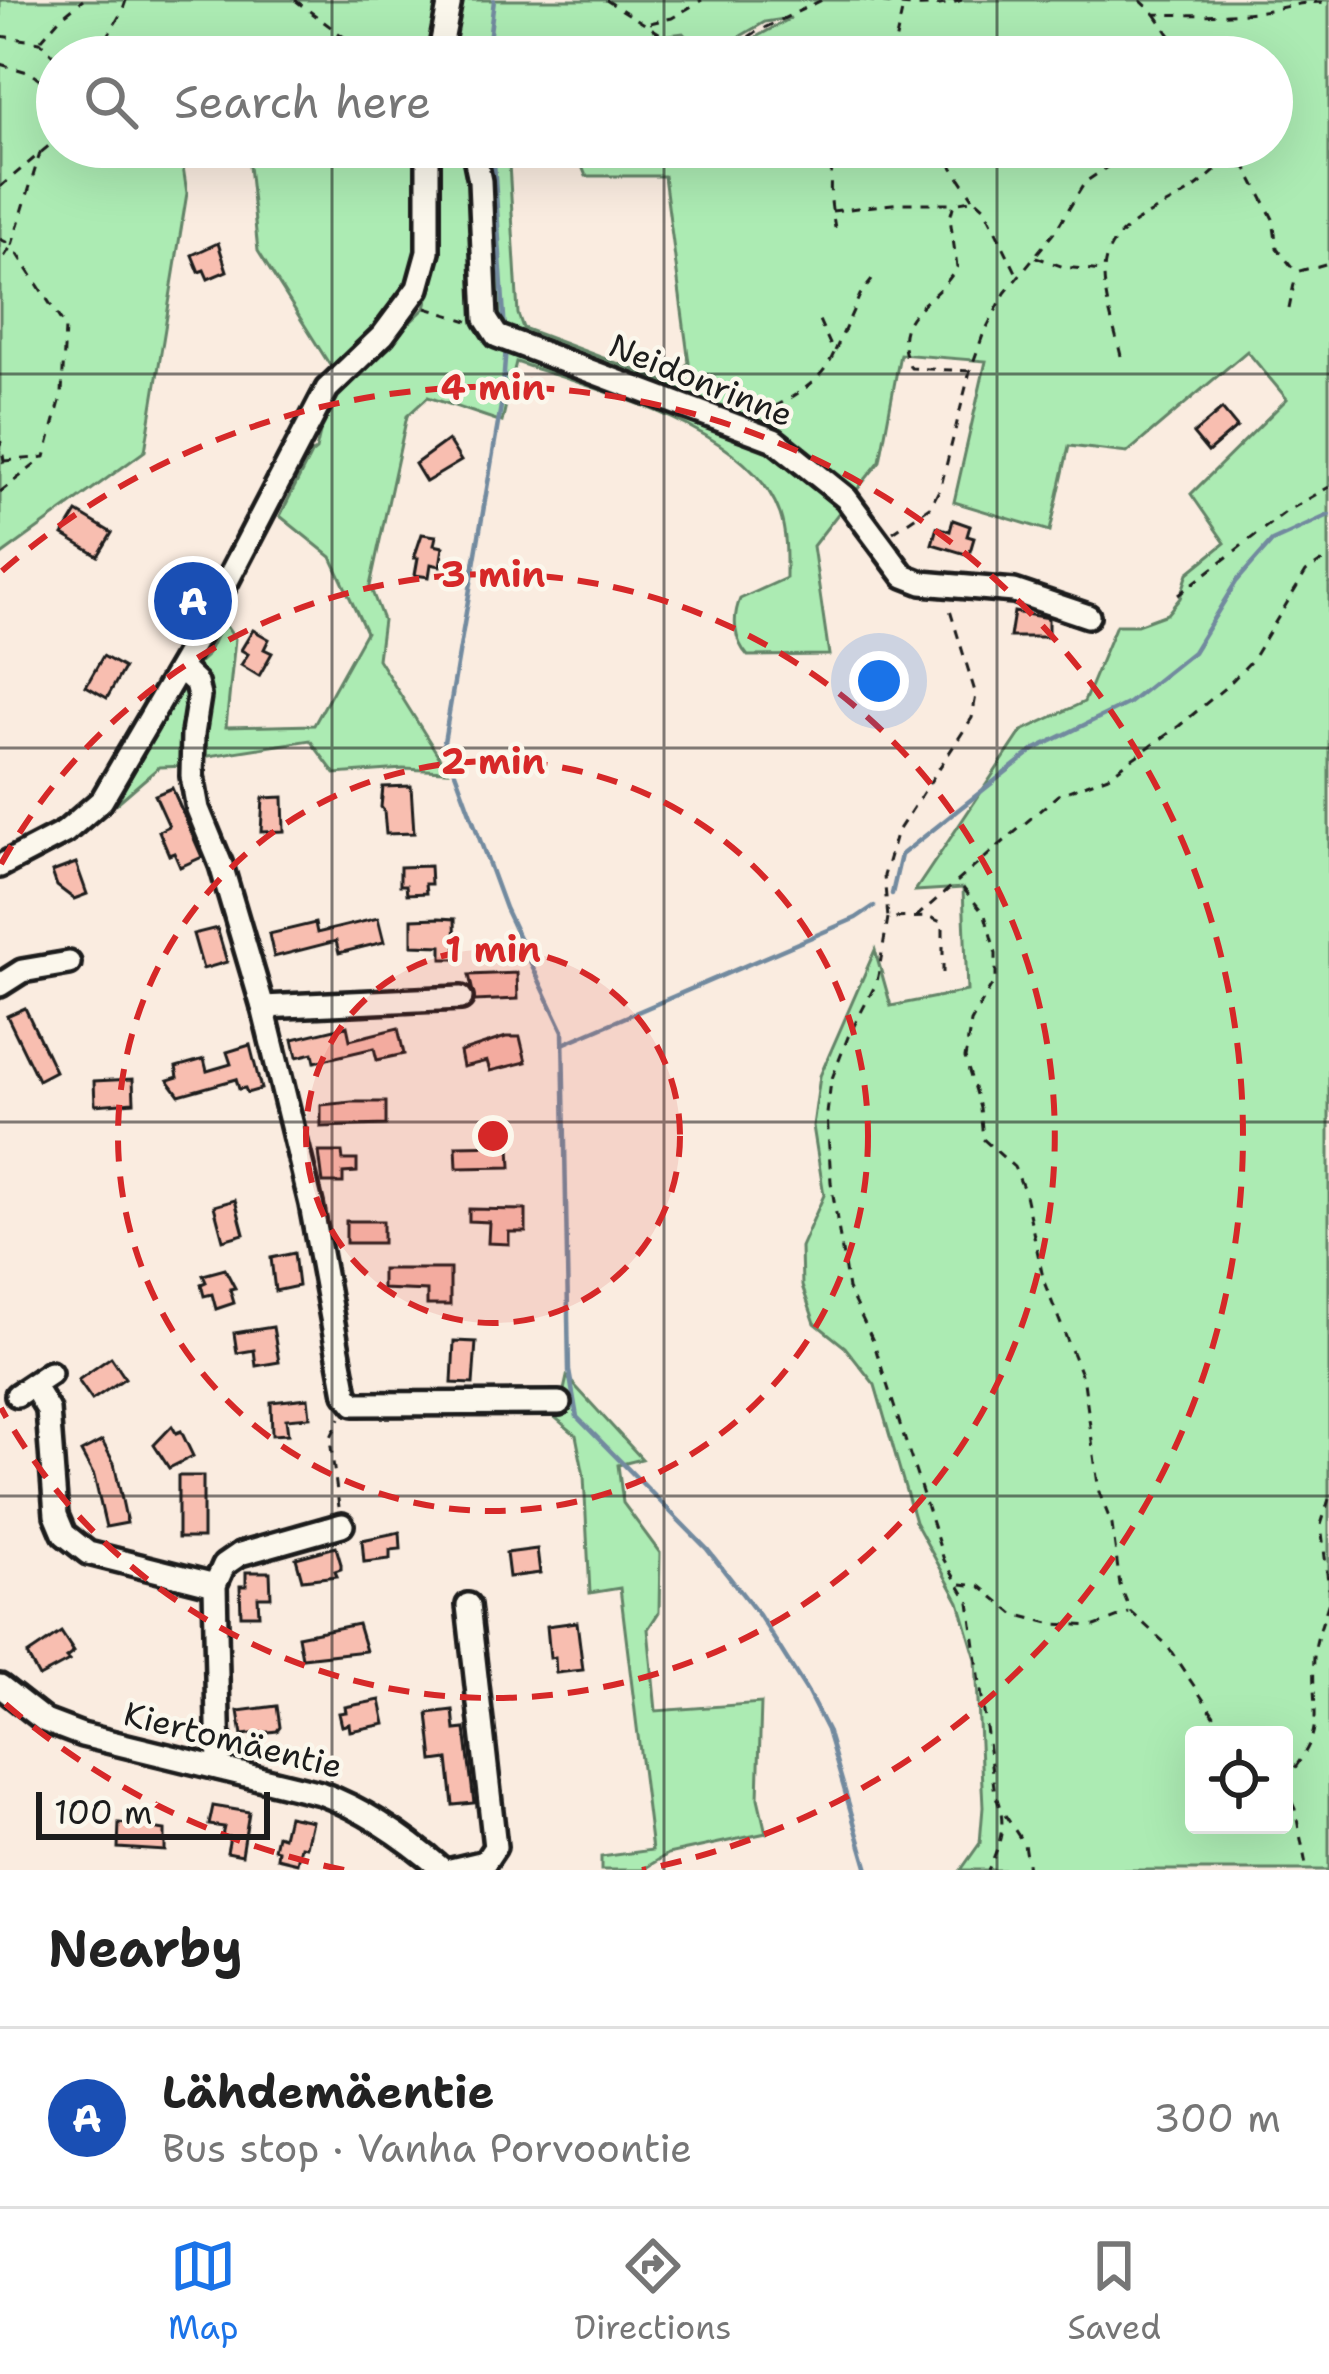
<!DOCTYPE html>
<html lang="en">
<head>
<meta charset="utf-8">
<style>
	body { margin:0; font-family:"Shantell Sans",sans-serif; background:#f2f2f2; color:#222 }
	.controls { position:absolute; right:36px; bottom:36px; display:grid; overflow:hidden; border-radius:12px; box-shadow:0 12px 48px #0002 }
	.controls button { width:108px; height:108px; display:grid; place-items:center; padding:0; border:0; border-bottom:3px solid #e0e0e0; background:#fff; color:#222; font:60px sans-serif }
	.scale { position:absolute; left:36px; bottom:30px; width:234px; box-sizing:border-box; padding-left:12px; border:6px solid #1c1c1c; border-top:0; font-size:33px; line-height:42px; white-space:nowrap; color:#1c1c1c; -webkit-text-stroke:9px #fbf7ec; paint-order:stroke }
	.you { position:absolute; left:879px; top:681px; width:42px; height:42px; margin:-30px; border:9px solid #fff; border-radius:50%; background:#1a73e8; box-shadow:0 0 0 18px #1a73e833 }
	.badge { display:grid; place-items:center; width:78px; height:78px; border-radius:50%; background:#1a73e8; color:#fff; font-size:39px; font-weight:700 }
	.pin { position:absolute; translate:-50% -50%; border:6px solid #fff; box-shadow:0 3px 12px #0006 }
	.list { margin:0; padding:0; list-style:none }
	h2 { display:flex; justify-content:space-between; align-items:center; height:156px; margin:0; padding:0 48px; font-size:51px }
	h2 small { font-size:39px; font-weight:400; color:#767676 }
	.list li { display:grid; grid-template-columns:78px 1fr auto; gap:36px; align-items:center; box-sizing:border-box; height:180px; padding:0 48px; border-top:3px solid #e0e0e0 }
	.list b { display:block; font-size:45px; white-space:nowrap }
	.list p { margin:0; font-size:39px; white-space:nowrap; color:#767676 }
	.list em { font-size:39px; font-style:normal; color:#767676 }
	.icon { flex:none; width:66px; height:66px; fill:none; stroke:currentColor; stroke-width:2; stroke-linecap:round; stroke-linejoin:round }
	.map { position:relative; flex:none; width:1329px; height:1870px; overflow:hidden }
	.search { position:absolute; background:#fff; box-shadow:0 12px 48px #0002; left:36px; right:36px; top:36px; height:132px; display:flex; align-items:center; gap:30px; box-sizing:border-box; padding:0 42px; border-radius:66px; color:#767676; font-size:45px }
	.sheet { height:336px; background:#fff }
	nav { display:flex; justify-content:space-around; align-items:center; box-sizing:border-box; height:168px; border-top:3px solid #e0e0e0; background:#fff; font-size:33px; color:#767676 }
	nav a { display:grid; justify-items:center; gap:6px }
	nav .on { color:#1a73e8 }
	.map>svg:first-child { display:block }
</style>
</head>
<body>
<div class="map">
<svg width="1329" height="1870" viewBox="0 0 1329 1870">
	<rect width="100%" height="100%" fill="#faece0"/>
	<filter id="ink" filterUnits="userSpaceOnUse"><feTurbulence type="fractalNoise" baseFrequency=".00833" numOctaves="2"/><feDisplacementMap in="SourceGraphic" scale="24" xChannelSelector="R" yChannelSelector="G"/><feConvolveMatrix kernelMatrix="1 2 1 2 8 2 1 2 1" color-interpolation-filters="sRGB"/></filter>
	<g filter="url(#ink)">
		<g fill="#acebb3" stroke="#648468" stroke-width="3" fill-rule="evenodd">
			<path d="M0,0H441L429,57H57V147H180L187,193L145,451L0,556Z"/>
			<path d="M463,0H1329V1870H961L980,1843L983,1807L976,1659L959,1602L915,1522L875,1385L845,1347L815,1323L802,1286L801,1247L824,1195L813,1126L820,1076L875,950L891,1006L967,991L963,888L915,891L1022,731L1084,702L1116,625H1137L1167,614L1180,598L1188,573L1225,543L1191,494L1287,399L1247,351L1127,453L1069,446L1050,531L954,502L986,361L900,354L880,461L852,496L761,439L844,506L813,546L829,655L748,656C734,641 732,618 740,599L786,578C786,557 787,535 780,514C749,426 596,390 516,362L502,422L428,397L407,416L370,586L383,620L378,659L448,771L403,769L335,774L310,740L196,758L191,670L207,655L223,622L235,639L226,727L314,725L366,632L331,557L280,516L311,454L316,450L323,420L343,387L425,308L438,262L434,147H508L518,314L523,328L667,382L689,363L664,176H586L574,147H1272V57H733L758,36L791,18L765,22L713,52L697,49L683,33L661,36L690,57H452ZM1194,1735H1284V1825H1194Z"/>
			<path d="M247,147H416L420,270L370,338L331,367L258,251Z"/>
			<path d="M186,678L192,685L188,766L159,767L116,804Z"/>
			<path d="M567,1377L642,1459L618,1465L623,1503L660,1553L659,1612L648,1629L656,1711L761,1703L758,1798L766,1833L668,1854L642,1870H601V1857L652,1850L620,1588L590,1593L584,1476L576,1435L544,1408L562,1399Z"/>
		</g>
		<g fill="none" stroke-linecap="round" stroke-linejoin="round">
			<g stroke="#728a9f" stroke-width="4.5">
				<path d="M487,57L494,0"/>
				<path d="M493,147L505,333"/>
				<path d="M506,346L502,400L444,742L505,908L563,1031L569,1371L577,1417L707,1549L759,1615L807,1691L827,1730L868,1870"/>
				<path d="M892,894L901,855L1035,749L1129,703L1193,652L1236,582L1272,541L1329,515"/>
				<path d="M563,1044L856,918L874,906"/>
			</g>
		</g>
		<g fill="#f8beb0" stroke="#1c1c1c" stroke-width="3">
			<path d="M218,243L227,271L208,279L204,270L199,272L192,255Z"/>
			<path d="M1222,409L1237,427L1208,452L1193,434Z"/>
			<path d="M448,440L461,461L426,482L415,464Z"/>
			<path d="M77,512L112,533L98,556L63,535Z"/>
			<path d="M953,520L970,526L967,536L974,538L969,555L932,544L937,527L950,531Z"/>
			<path d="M422,534L436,536L434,545L443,547L440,566L431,564L429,577L415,575L418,558H414Z"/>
			<path d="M1014,612L1048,618V637H1010Z"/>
			<path d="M253,630L269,639L264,649L272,653L259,676L241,665L248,654L241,650Z"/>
			<path d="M103,656L124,668L107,698L86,686Z"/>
			<path d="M411,786L414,833L386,834L384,811L381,807L383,787Z"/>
			<path d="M172,788L202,857L180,867L174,853L169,855L159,831L169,826L155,795Z"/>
			<path d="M283,797L284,831L261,832L263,798Z"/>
			<path d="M76,863L87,894L74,899L57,886L52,872Z"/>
			<path d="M430,866L431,884H425L426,893L407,894L406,885H400V867Z"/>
			<path d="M378,918L384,942L339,953L336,941L274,957L269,934L315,923L317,933Z"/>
			<path d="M439,918L455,919L456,959H442V946L412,945V919Z"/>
			<path d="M217,928L227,962L203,969L193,934Z"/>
			<path d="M517,973L518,999L475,1001L469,975Z"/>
			<path d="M25,1008L55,1071L38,1080L7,1016Z"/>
			<path d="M347,1026L350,1040L398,1028L404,1054L377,1060L374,1048L315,1062L313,1053L297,1057L293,1039Z"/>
			<path d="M506,1037H520L526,1062L490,1071L487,1061L463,1067L460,1052Z"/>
			<path d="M250,1045L261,1089L247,1093L245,1088L239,1089L236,1079L179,1095L168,1080L178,1077L176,1067L204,1059L207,1071L231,1064L227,1052Z"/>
			<path d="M133,1079L134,1102L95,1105L94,1081Z"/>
			<path d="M352,1102H386V1125L321,1127V1105Z"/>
			<path d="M510,1145L511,1167L457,1168L456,1146Z"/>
			<path d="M319,1152H342L343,1160H357V1172L343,1173V1183H323Z"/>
			<path d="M235,1200L244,1234L223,1240L214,1206Z"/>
			<path d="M469,1209L526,1210V1232H509V1244L488,1243L489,1222L469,1221Z"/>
			<rect x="346" y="1221" width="37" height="22"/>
			<path d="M294,1253L298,1286L275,1291L271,1258Z"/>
			<path d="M225,1269L235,1288L230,1289L234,1303L216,1309L212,1294L204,1296L201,1284L206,1282L203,1275Z"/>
			<path d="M382,1269H450V1305H427V1291L382,1289Z"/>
			<path d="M273,1327L279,1362L256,1366L254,1350L237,1353L234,1333Z"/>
			<path d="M454,1341L476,1342L473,1384L452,1383Z"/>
			<path d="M111,1357L125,1378L92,1400L78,1380Z"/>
			<path d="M308,1398L310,1417L286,1419L288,1434L272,1435L271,1402Z"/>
			<path d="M172,1426L176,1433L181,1431L193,1456L169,1468L154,1445Z"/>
			<path d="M102,1441L114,1463L127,1523L106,1527L94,1476L81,1452Z"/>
			<rect x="178" y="1476" width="25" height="62"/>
			<path d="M400,1532L401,1549L390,1550V1559L364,1562L362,1540Z"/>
			<path d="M336,1547L341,1564V1569L335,1571L337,1576L302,1580L296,1558Z"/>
			<path d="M537,1549L540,1573L509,1577L506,1553Z"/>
			<path d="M246,1572H270L271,1597H258L259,1615H241L240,1586H246Z"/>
			<path d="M577,1622L583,1670L556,1673L555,1657L550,1658L547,1626Z"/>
			<path d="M358,1624L366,1651L302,1658L298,1636Z"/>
			<path d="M61,1632L74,1652L66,1658L69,1661L39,1677L27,1655Z"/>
			<path d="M380,1700L385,1724L350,1731L349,1724L342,1726L339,1713L346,1712L345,1707Z"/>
			<path d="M277,1706L280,1727L277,1731L242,1735L238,1711Z"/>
			<path d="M453,1710L455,1730L465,1729L474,1803L453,1805L448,1759L433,1761L428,1713Z"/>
			<path d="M213,1806L249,1812L242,1855L227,1852L230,1837L222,1836L224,1827L209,1825Z"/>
			<path d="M288,1816L312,1821L306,1847L301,1846L297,1863L277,1858L278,1850L274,1849L277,1835L283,1837Z"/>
			<path d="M119,1823L165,1830V1851L118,1848Z"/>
		</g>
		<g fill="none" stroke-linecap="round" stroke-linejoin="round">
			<defs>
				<g id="minor">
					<path d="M439,57L450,0"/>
					<path d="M473,147L480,181L486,319L497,336L774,440L846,498L904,576L922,583L1014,591L1088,616"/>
					<path d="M180,668L196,683L199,696L193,734L192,776L198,809L221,865L263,1007L311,1204L346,1394L354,1404L559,1403"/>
					<path d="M0,866L65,832L102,800L201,631L327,389L383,335L418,288L428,252V147"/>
					<path d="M0,985L22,971L69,963"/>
					<path d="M263,1007L461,998"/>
					<path d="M33,1385L48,1410L56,1515L64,1534L88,1553L215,1585"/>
					<path d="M17,1395L50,1373"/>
					<path d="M0,1686L45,1721L82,1735L320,1793C366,1810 406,1838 443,1870"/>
					<path d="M219,1768L215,1585L224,1565L240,1554L342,1525"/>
					<path d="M451,1870L485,1862L495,1847L468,1605"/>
				</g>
			</defs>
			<use href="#minor" stroke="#1c1c1c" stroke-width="30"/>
			<g stroke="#1c1c1c" stroke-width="3" stroke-dasharray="9 9" stroke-linecap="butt">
				<path d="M295,0L361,50L382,57"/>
				<path d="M606,0L698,57"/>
				<path d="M865,0C900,5 927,11 962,0"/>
				<path d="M1140,0L1155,14C1190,15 1228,16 1262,11C1286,8 1304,0 1329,3"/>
				<path d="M1155,14L1185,57"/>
				<path d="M650,23L672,18L702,0"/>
				<path d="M0,36L40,42L57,59"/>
				<path d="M41,40L59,19L83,0"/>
				<path d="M103,57C104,33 120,22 126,0"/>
				<path d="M719,57L756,32L822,0"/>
				<path d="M892,57L903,7"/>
				<path d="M0,64L31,73L57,91"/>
				<path d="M939,147L973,198"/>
				<path d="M1236,147L1273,219L1277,248L1296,272L1329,263"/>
				<path d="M0,187L57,139"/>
				<path d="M832,211L900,203H952"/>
				<path d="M835,228C830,199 826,174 840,147"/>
				<path d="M0,239L12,245L0,263"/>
				<path d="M1036,257L1064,267L1102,271"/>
				<path d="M426,308L468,321"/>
				<path d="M1289,309L1296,274"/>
				<path d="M835,351L860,295L872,280"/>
				<path d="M1121,356C1115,330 1104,300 1104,273C1104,228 1156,213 1187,193C1205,182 1221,165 1237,151"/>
				<path d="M970,371L911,368C884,313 937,305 957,267L950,218L954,203L975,199L984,207L1016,272"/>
				<path d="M759,415C789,399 820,385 834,353L818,318"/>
				<path d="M0,437L4,461L0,470"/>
				<path d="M4,461L45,457L62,394L65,327L12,245L41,150"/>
				<path d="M0,492L41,460"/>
				<path d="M893,532L931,506L941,486L970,371L983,335L1005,293L1056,230L1085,182L1137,147"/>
				<path d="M1178,595L1284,513L1329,487"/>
				<path d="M963,888L985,915L996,954V978L971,1022L965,1058L980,1108L983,1139L1014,1167L1024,1190L1044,1282L1084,1382L1099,1492L1112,1525L1120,1585L1131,1612L1166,1644L1227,1735"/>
				<path d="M916,917L1058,795L1108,776L1179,726L1227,686L1252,660L1306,572L1329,557"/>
				<path d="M888,918L877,982L848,1037L831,1081L827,1114L831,1182L848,1289L873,1341L944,1560L969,1602L995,1794C1008,1823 1001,1842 988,1870"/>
				<path d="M943,973V923L930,917L888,918L884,876L896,834L972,718L976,695L948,604"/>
				<path d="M1329,1499L1321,1525L1329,1589"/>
				<path d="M339,1507L330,1439L340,1418"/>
				<path d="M961,1584L980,1586L1014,1614L1053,1624L1095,1626L1129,1613"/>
				<path d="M1284,1782C1329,1726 1311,1722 1314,1657C1315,1639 1324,1619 1329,1601"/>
				<path d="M1284,1786L1295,1809L1307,1870"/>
				<path d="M1005,1815L1024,1844L1028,1870"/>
			</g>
			<use href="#minor" stroke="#fbf7ec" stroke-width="21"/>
		</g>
	</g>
	<path fill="none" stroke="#1c1c1c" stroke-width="3" stroke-opacity="0.55" d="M332,0V57M664,0V57M997,0V57M332,147V1870M664,147V1870M997,147V1870M0,374H1329M0,748H1329M0,1122H1329M0,1496H1329"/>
	<circle cx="493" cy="1136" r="187" fill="#d62828" fill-opacity=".12"/>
	<g fill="none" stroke="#d62828" stroke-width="6" stroke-dasharray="21 15">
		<circle cx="493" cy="1136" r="187"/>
		<circle cx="493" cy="1136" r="375"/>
		<path d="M1 864A562 562 0 1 1 1 1408"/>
		<path d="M344 1870A749 749 0 0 1 2 1701M2 571A749 749 0 1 1 642 1870"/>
	</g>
	<g text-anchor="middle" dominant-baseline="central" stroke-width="9" stroke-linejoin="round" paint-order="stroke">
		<g font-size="33" fill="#1c1c1c" stroke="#fbf7ec">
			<text transform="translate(701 380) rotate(22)">Neidonrinne</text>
			<text transform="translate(233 1740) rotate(14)">Kiertomäentie</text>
		</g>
	</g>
	<circle cx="493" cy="1136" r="18" fill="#d62828" stroke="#fbf7ec" stroke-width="6"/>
	<g font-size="36" text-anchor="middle" font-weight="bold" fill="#d62828" stroke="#fbf7ec" stroke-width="9" stroke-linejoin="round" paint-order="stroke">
		<text x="493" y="400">4 min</text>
		<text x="493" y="587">3 min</text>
		<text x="493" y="774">2 min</text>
		<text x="493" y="962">1 min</text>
	</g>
</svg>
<div class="controls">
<button><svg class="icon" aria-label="locate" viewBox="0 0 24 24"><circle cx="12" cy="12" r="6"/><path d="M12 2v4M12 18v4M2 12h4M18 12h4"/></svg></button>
</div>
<div class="scale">100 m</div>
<div class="you"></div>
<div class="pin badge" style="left:193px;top:601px;background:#1a4fb4">A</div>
<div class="search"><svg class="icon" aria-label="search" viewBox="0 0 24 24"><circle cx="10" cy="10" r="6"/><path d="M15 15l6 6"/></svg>Search here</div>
</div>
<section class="sheet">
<h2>Nearby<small></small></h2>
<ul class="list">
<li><span class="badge" style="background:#1a4fb4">A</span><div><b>Lähdemäentie</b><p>Bus stop · Vanha Porvoontie</p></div><em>300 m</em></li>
</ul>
</section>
<nav>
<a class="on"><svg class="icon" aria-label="map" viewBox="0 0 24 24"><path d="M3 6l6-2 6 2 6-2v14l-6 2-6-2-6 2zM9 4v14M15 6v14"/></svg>Map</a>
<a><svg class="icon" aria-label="directions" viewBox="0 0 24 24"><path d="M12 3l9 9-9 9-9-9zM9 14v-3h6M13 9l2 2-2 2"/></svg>Directions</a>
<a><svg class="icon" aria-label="saved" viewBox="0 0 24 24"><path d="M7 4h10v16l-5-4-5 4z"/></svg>Saved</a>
</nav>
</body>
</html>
